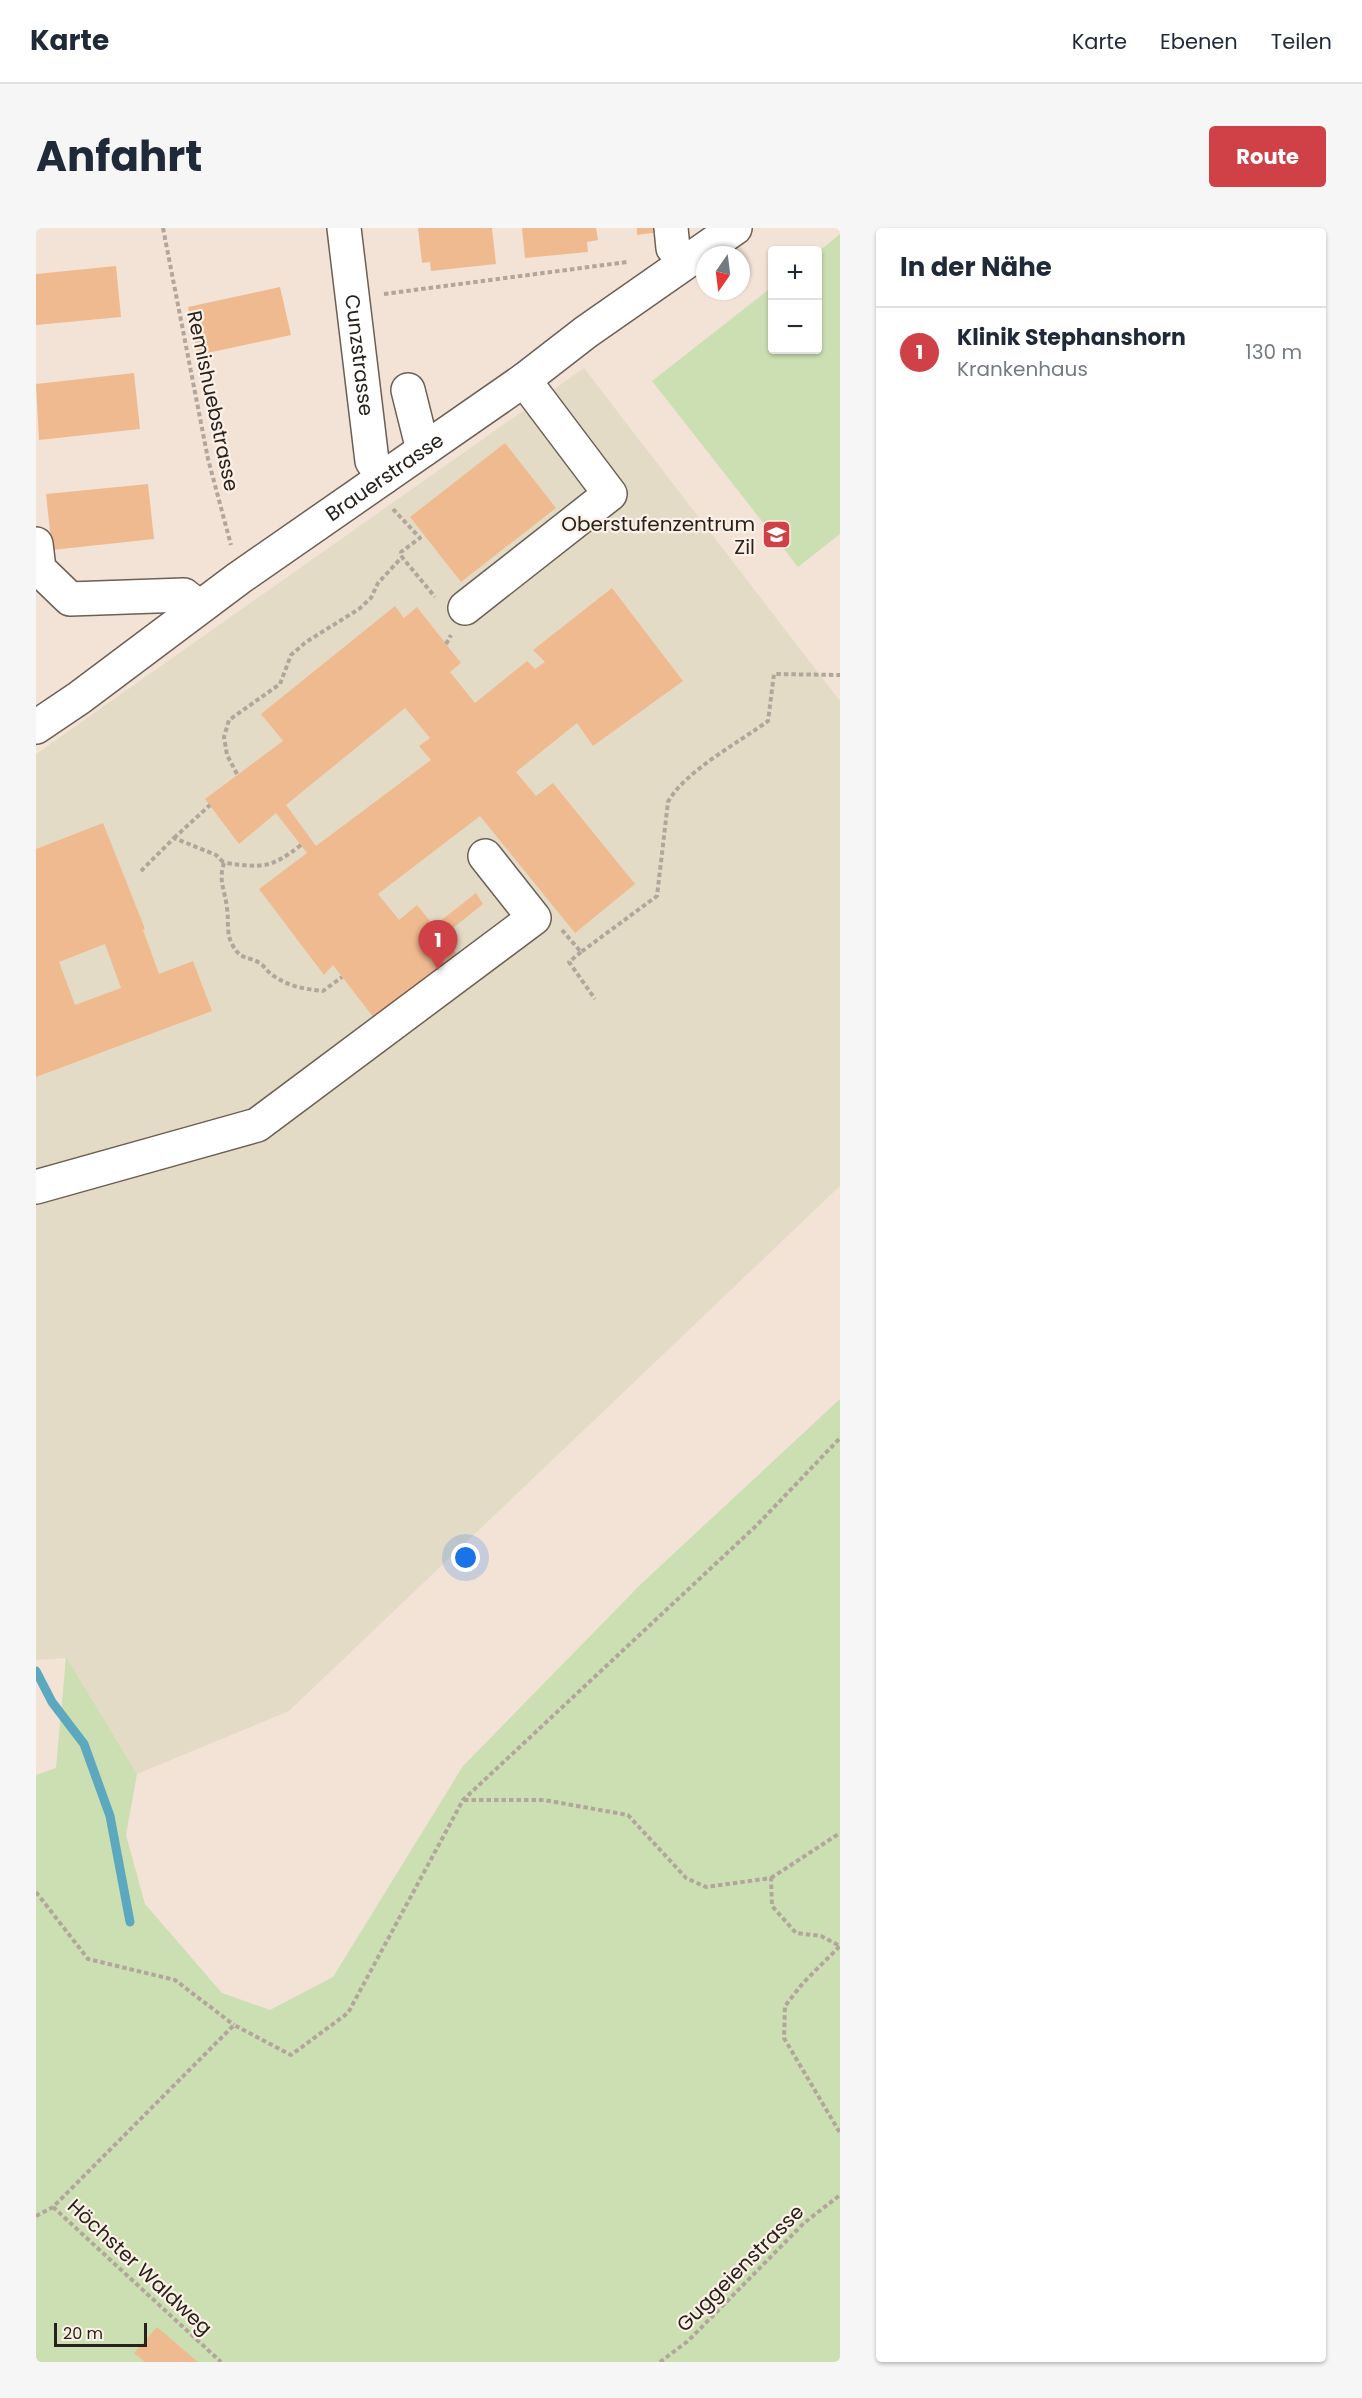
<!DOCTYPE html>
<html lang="de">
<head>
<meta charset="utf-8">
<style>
	body { margin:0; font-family:Poppins,sans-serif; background:#f6f6f7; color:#1f2937 }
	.controls { position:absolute; right:18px; top:18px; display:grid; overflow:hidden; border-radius:6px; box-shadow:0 2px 4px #0004 }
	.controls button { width:54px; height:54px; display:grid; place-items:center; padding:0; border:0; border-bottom:2px solid #e0e1e3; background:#fff; color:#1f2937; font:30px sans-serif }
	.compass { position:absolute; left:660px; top:18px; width:54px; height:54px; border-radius:50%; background:#fff; box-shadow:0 2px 4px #0004; rotate:194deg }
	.scale { position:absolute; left:18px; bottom:15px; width:93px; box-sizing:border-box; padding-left:6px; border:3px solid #27221d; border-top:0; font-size:16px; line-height:21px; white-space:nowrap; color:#27221d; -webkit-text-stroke:4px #fdf1e7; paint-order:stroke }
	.you { position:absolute; left:430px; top:1330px; width:21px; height:21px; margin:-15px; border:4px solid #fff; border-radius:50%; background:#1a73e8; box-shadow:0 0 0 9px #1a73e833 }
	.badge { display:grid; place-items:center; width:39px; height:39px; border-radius:50%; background:#d04047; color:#fff; font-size:20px; font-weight:700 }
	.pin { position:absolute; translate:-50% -50px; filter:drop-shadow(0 2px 3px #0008) }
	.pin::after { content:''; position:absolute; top:32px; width:21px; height:18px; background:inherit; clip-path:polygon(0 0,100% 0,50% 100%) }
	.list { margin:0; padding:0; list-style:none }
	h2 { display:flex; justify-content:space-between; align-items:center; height:78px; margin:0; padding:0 24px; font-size:26px }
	h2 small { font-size:20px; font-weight:400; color:#747a83 }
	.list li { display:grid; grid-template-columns:39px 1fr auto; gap:18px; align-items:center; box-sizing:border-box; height:90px; padding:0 24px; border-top:2px solid #e0e1e3 }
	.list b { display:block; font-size:22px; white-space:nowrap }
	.list p { margin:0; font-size:20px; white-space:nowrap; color:#747a83 }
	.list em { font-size:20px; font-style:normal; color:#747a83 }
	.map { position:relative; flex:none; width:804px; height:2134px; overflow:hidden; border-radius:6px }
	header { display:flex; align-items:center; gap:36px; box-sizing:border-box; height:84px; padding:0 30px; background:#fff; border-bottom:2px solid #e0e1e3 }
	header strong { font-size:28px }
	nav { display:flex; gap:33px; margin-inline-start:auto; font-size:21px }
	.intro { display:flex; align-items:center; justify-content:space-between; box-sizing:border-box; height:144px; padding:0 36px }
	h1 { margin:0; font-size:42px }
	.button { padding:15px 27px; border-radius:6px; background:#d04047; color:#fff; font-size:21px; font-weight:700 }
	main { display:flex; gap:36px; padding:0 36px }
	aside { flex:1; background:#fff; border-radius:6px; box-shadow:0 2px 4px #0004 }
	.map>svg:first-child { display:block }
</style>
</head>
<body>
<header>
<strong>Karte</strong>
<nav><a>Karte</a><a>Ebenen</a><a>Teilen</a></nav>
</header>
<div class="intro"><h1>Anfahrt</h1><a class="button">Route</a></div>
<main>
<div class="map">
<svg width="804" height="2134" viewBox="0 0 804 2134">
	<rect width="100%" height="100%" fill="#f2e3d6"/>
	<path fill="#e4dbc6" d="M548,140L804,473V958L253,1483L101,1546L30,1430L0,1432V526Z"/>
	<g fill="#cbdfb2">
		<path d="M804,6V306L762,339L616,153L736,59V122H782V24Z"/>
		<path d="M804,1171V2134H0V1547L20,1540L30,1429L101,1546L90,1607L109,1676L186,1765L234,1782L297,1749L427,1538L605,1356Z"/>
	</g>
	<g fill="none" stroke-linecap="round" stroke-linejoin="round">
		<path stroke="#5ba8bf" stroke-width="9" d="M0,1443L16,1474L48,1516L74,1588L94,1694"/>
	</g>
	<g fill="#f0ba91" fill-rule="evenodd">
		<path d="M382,0H456L460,36L395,43L394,34L386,35Z"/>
		<path d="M486,0H560L562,12L551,14L552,24L489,30Z"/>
		<path d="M601,0H623L624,4L601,7Z"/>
		<path d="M80,38L85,89L0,97V46Z"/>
		<path d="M244,59L255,107L162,127L152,79Z"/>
		<path d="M98,145L104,201L3,212L0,156Z"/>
		<path d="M469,215L520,280L425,354L374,289Z"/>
		<path d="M112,256L118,311L16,322L10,266Z"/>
		<path d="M576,360L647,453L557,518L541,495L480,544L500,568L517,555L599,656L539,705L444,588L342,666L363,692L381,677L398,698L440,665L447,676L407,708L426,733L341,794L297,737L288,747L223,661L271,625L240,585L203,616L169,571L247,513L225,486L359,378L368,390L381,379L425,435L414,444L439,475L491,433L499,441L509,434L497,422ZM369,480L394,510L383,518L395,532L280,618L250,577Z"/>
		<path d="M67,595L109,701L107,702L123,746L157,733L176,783L0,849V621ZM69,716L85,760L39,777L23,734Z"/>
		<path d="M121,2099L162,2134H109L98,2125Z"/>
	</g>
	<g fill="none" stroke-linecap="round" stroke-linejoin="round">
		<defs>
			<g id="minor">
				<path id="s1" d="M308,0L336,233L347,250"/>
				<path d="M635,0L637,20"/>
				<path d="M372,162L387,222"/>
				<path d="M0,316L3,341L34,371L148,367L163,379"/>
				<path d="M429,380L574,266L488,152"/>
				<path id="s2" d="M0,499L43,470L203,350L488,152L550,104L699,0"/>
				<path d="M0,959L221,897L498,690L449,628"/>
			</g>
		</defs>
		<use href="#minor" stroke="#6c5f54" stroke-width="36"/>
		<g stroke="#b2a69c" stroke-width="4" stroke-dasharray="4.5 3" stroke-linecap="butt">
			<path d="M127,0L172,231L195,317"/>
			<path d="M348,66L591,34"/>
			<path d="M357,281L384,310L365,324L366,329"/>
			<path d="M410,416L415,407"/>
			<path d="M201,546L191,527L188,509L193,492L244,456L255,427L270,414L323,381L335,370L342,355L366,329L399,369"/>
			<path d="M138,610L174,577"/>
			<path d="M265,617C233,642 226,639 188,635C182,653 189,662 191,680C193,692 190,705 196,716C205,734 213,727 225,736C229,739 231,743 235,746C251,758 267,761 287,763L306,749"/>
			<path d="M105,643L138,610L180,627L188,635"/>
			<path d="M526,702L545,724L621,668L632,574C649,543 702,515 732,493L738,446L804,447"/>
			<path d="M545,724L533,734L559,771"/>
			<path d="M428,1572H508L592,1587L650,1650L670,1659L735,1650L736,1678L760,1705L785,1708L804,1718L767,1755L749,1778L748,1810L804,1905"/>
			<path d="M735,1650L804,1605"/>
			<path d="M0,1664L52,1731L139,1752L198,1797"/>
			<path d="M17,1979L185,2134"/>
			<path d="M0,1988L17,1979L198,1797L255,1827L312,1785L427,1572L721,1297L804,1210"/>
			<path d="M624,2134L652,2113L768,1995L804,1967"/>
		</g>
		<use href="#minor" stroke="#fff" stroke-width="33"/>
	</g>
	<defs>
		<symbol id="school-square" viewBox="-11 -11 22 22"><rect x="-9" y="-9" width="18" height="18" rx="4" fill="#d04047" stroke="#fdf1e7"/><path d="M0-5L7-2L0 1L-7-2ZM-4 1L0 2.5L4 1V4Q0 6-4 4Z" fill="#fff"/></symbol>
	</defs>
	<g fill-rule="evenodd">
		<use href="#school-square" x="724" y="290" width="33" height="33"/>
	</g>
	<g text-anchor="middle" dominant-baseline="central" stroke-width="4.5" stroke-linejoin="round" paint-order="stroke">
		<g font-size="20" fill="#27221d" stroke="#fdf1e7">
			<text stroke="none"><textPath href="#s1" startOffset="128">Cunzstrasse</textPath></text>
			<text transform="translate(177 173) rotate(78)">Remishuebstrasse</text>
			<text stroke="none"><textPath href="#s2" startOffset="429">Brauerstrasse</textPath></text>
			<text transform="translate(104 2039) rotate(43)">Höchster Waldweg</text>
			<text transform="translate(704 2040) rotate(-45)">Guggeienstrasse</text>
		</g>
		<g font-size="20" fill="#27221d" stroke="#fdf1e7" text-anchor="end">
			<text x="719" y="296">Oberstufenzentrum<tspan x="719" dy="23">Zil</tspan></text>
		</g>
	</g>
</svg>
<div class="controls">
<button>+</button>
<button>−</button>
</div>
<svg class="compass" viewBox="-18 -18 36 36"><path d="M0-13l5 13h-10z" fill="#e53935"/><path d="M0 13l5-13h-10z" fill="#747a83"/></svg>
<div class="scale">20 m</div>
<div class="you"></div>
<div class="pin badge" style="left:402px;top:742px">1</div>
</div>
<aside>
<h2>In der Nähe<small></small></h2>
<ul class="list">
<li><span class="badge">1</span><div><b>Klinik Stephanshorn</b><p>Krankenhaus</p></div><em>130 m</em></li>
</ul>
</aside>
</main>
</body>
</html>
